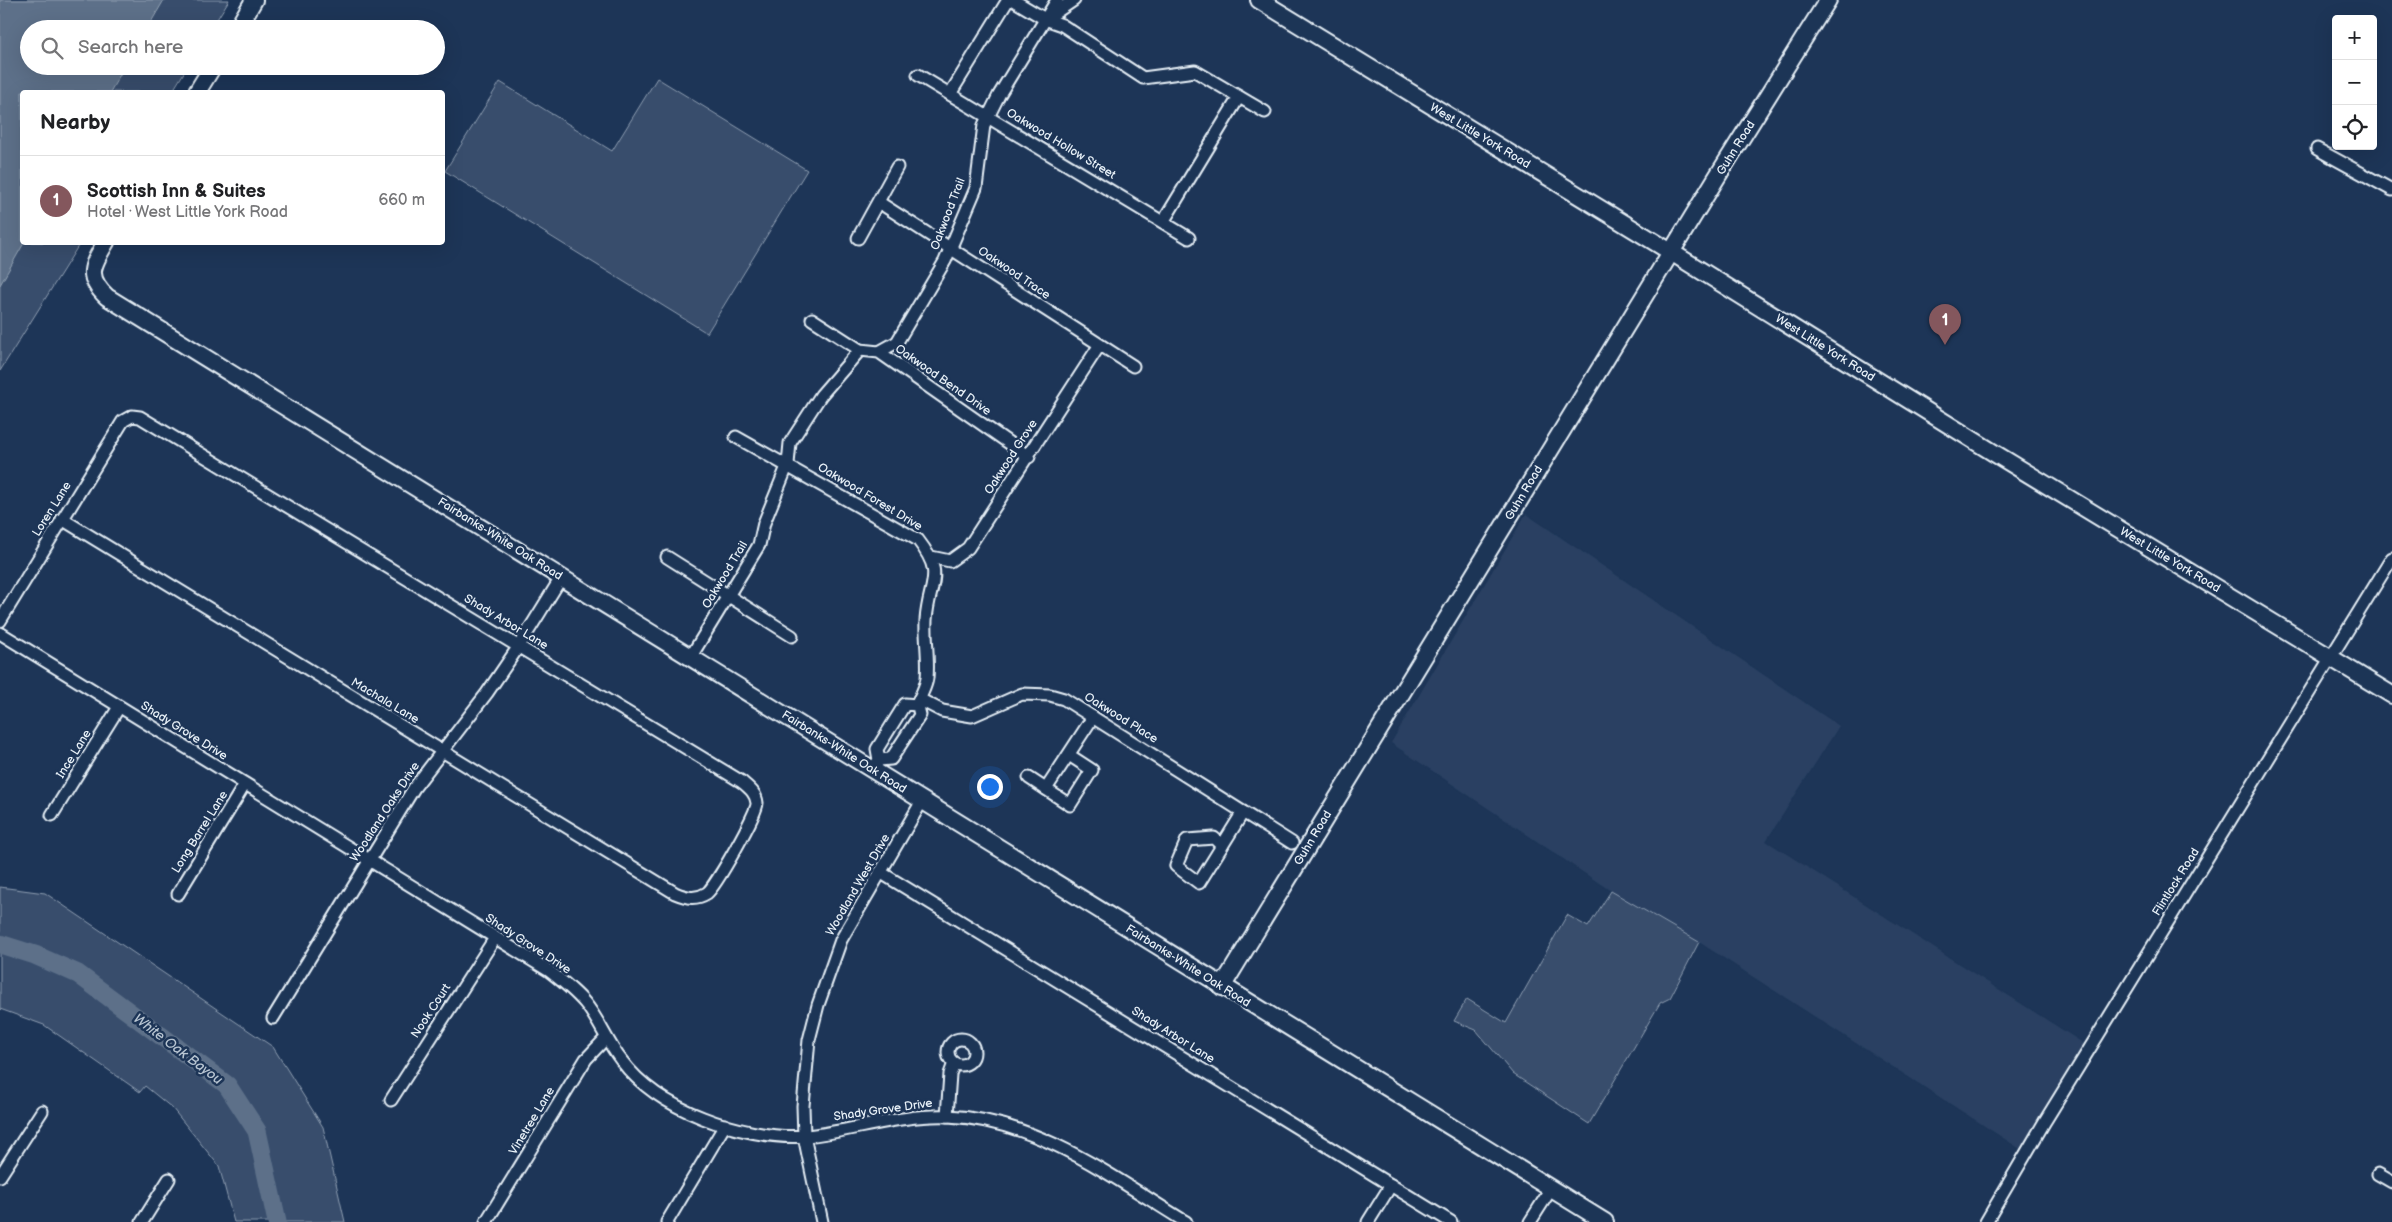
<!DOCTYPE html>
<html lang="en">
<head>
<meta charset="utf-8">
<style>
	body { margin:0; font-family:"Balsamiq Sans",sans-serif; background:#f6f6f6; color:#202124 }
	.controls { position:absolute; right:15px; top:15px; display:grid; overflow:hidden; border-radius:5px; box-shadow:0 5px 20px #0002 }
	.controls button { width:45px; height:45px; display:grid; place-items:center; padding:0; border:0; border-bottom:1px solid #e0e0e0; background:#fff; color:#202124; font:25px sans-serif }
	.you { position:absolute; left:989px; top:786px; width:18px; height:18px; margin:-12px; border:4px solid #fff; border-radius:50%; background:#1a73e8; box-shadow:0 0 0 8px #1a73e833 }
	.badge { display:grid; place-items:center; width:32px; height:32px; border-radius:50%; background:#84575d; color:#fff; font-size:16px; font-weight:700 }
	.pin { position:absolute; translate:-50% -41px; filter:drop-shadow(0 1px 2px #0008) }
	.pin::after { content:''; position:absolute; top:26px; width:18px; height:15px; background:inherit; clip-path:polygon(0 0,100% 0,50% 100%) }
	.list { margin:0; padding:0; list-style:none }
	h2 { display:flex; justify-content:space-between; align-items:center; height:65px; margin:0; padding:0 20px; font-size:21px }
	h2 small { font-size:16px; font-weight:400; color:#757577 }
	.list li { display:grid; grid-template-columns:32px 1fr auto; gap:15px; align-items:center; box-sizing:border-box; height:90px; padding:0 20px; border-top:1px solid #e0e0e0 }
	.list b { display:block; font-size:19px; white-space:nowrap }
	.list p { margin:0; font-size:16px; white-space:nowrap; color:#757577 }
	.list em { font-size:16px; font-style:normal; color:#757577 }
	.icon { flex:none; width:28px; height:28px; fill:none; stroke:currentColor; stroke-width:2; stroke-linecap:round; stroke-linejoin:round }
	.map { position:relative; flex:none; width:2392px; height:1222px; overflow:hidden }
	.search { position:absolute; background:#fff; box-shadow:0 5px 20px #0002; left:20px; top:20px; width:425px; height:55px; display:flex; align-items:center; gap:12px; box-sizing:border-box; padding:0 18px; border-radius:28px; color:#757577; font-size:19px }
	.panel { position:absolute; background:#fff; box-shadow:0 5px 20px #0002; left:20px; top:90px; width:425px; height:155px; border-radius:5px }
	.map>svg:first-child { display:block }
</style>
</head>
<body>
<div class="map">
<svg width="2392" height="1222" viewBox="0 0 2392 1222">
	<rect width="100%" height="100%" fill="#1d3557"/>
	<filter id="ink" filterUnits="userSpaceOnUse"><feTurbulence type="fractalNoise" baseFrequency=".02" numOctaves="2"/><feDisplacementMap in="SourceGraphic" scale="10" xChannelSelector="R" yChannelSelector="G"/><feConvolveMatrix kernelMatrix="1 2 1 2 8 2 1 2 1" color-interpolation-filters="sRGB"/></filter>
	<g filter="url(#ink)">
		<path fill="#2a4162" d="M1526,514L1839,726L1766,841L2086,1045L2022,1150L1699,942L1611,891L1391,743Z"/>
		<g fill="#374d6c" stroke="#909fb2">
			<path d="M0,0H229L211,29H29V66H188L172,92H22V242L80,243L0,371Z"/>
			<path d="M657,78L807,170L707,333L445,171L500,82L612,151Z"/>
			<path d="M0,887L45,893L273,1047L323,1127L345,1222H234L219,1166L172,1108L145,1086L140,1092L44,1025L0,1009Z"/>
			<path d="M1611,891L1699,942L1670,998L1660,1003L1589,1124L1513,1074L1476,1030L1454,1021L1467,999L1506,1023L1567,915L1588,927Z"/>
		</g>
		<path fill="#5d7089" stroke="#95a4b5" d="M0,0H164L147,29H29V66H125L110,92H22V242L24,243L0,285Z"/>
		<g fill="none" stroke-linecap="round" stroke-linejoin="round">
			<path stroke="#5d7089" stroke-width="19" d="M0,944L35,955L78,974L227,1085L257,1131L277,1222"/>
			<defs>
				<g id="street">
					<path d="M1013,0L1045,19L1062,25L1143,78L1195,71L1265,112"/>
					<path d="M1049,17L1074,0"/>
					<path d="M918,75L1189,238"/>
					<path d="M950,94L1008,0"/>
					<path d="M2317,149L2392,190"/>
					<path d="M880,203L1133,366"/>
					<path d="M1163,222L1239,97"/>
					<path d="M858,238L897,167"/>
					<path d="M812,319L860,350L879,352L1029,457"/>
					<path d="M879,352L897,342L945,261L976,188L984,125L999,95L1057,0"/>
					<path d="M736,437L918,540C946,576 929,581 926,620C925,639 929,659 927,678C925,693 915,698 920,715L891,759L879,760"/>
					<path d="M667,557L792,636"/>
					<path d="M931,557L950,561L968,548L1099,346"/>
					<path d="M0,621L123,421L132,416L140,417L742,782C749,788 756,793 757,803C758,812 715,887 707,893C696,900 687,898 675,893L62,519"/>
					<path d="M0,633L548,970C561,980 574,990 585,1003C599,1020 607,1042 621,1060C641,1087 672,1106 703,1118C733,1130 774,1139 806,1136C854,1131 900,1114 948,1116C1038,1120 1112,1177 1186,1222"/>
					<path d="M690,658L759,545L764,523L788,464L790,443L821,395L860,350"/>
					<path d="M919,699L942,711L972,716L1022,694L1050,695L1064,699L1292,843"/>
					<path d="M875,766L879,760L877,749L905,704L917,705"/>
					<path d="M1029,778L1070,805L1092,770L1069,755"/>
					<path d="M1046,789L1093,717"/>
					<path d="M52,815L119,707"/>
					<path d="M1214,838L1222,846L1199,883L1176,866L1187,840Z"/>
					<path d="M1222,846L1243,812"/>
					<path d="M880,872L1451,1222"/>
					<path d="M178,894L245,784"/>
					<path d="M273,1018L414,788L487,693L519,646L561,578"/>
					<circle cx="961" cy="1052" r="13"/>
					<path d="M391,1100L495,938"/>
					<path d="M947,1116L950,1074L954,1063"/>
					<path d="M2378,1174L2392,1182"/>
					<path d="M0,1176L42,1111"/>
					<path d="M142,1222L169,1179"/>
					<path d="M486,1222L586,1059L606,1038"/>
					<path d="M667,1222L725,1125"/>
					<path d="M822,1222L804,1136L803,1106L809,1040L818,1005L841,940L922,801"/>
					<path d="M1368,1222L1391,1185"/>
					<path d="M1530,1222L1551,1189"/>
					<path d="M1986,1222L2045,1121L2392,558"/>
				</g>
				<g id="secondary">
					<path d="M1259,0L1671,252L1994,453L2392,695"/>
					<path d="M237,29L254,0"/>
					<path d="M197,92L213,66"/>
					<path d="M106,242C92,266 85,276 107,297L1605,1222"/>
					<path d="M1222,987L1717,177L1828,0"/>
				</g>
			</defs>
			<use href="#street" stroke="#e8f1f8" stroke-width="15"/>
			<use href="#secondary" stroke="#e8f1f8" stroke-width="20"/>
			<use href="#street" stroke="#1d3557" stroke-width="11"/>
			<use href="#secondary" stroke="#1d3557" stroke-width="16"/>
		</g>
	</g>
	<g text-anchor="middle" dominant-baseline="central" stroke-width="5" stroke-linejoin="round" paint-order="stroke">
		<g font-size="12" fill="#e8f1f8" stroke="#1d3557">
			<text transform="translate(1480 136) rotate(31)">West Little York Road</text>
			<text transform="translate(1061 144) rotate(31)">Oakwood Hollow Street</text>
			<text transform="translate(1736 148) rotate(-58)">Guhn Road</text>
			<text transform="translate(948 214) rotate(-69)">Oakwood Trail</text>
			<text transform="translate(1014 273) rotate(34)">Oakwood Trace</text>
			<text transform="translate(1825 348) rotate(32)">West Little York Road</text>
			<text transform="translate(943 380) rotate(35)">Oakwood Bend Drive</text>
			<text transform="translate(1011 457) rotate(-57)">Oakwood Grove</text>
			<text transform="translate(1524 493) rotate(-59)">Guhn Road</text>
			<text transform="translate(870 497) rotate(31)">Oakwood Forest Drive</text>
			<text transform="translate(52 509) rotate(-58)">Loren Lane</text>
			<text transform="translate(500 539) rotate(32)">Fairbanks-White Oak Road</text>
			<text transform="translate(2170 560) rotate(31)">West Little York Road</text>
			<text transform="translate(725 575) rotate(-59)">Oakwood Trail</text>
			<text transform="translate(506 622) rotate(31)">Shady Arbor Lane</text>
			<text transform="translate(385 701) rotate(31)">Machala Lane</text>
			<text transform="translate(1121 718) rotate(32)">Oakwood Place</text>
			<text transform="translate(184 731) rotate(32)">Shady Grove Drive</text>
			<text transform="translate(844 752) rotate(32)">Fairbanks-White Oak Road</text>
			<text transform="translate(74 754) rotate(-58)">Ince Lane</text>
			<text transform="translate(385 812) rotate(-57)">Woodland Oaks Drive</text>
			<text transform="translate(200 832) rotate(-58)">Long Barrel Lane</text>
			<text transform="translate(1313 838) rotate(-59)">Guhn Road</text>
			<text transform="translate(2176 882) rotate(-58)">Flintlock Road</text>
			<text transform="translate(858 885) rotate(-60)">Woodland West Drive</text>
			<text transform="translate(528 944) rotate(33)">Shady Grove Drive</text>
			<text transform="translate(1188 966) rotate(32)">Fairbanks-White Oak Road</text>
			<text transform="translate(431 1011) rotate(-57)">Nook Court</text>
			<text transform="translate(1173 1035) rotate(32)">Shady Arbor Lane</text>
			<text transform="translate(883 1110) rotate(-8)">Shady Grove Drive</text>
			<text transform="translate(532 1121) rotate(-59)">Vinetree Lane</text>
		</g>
		<g font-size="14" font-style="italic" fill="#b7c4d1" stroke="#1d3557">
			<text transform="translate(178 1049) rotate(37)">White Oak Bayou</text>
		</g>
	</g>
</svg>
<div class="controls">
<button>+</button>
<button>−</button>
<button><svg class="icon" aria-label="locate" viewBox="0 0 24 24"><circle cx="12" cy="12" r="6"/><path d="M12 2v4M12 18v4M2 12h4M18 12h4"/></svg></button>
</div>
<div class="you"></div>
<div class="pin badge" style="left:1945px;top:345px">1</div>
<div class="search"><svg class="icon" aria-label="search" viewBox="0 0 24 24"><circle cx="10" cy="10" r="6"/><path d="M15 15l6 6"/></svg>Search here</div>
<section class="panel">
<h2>Nearby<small></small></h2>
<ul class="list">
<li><span class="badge">1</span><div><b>Scottish Inn &amp; Suites</b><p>Hotel · West Little York Road</p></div><em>660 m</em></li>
</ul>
</section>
</div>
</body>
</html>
